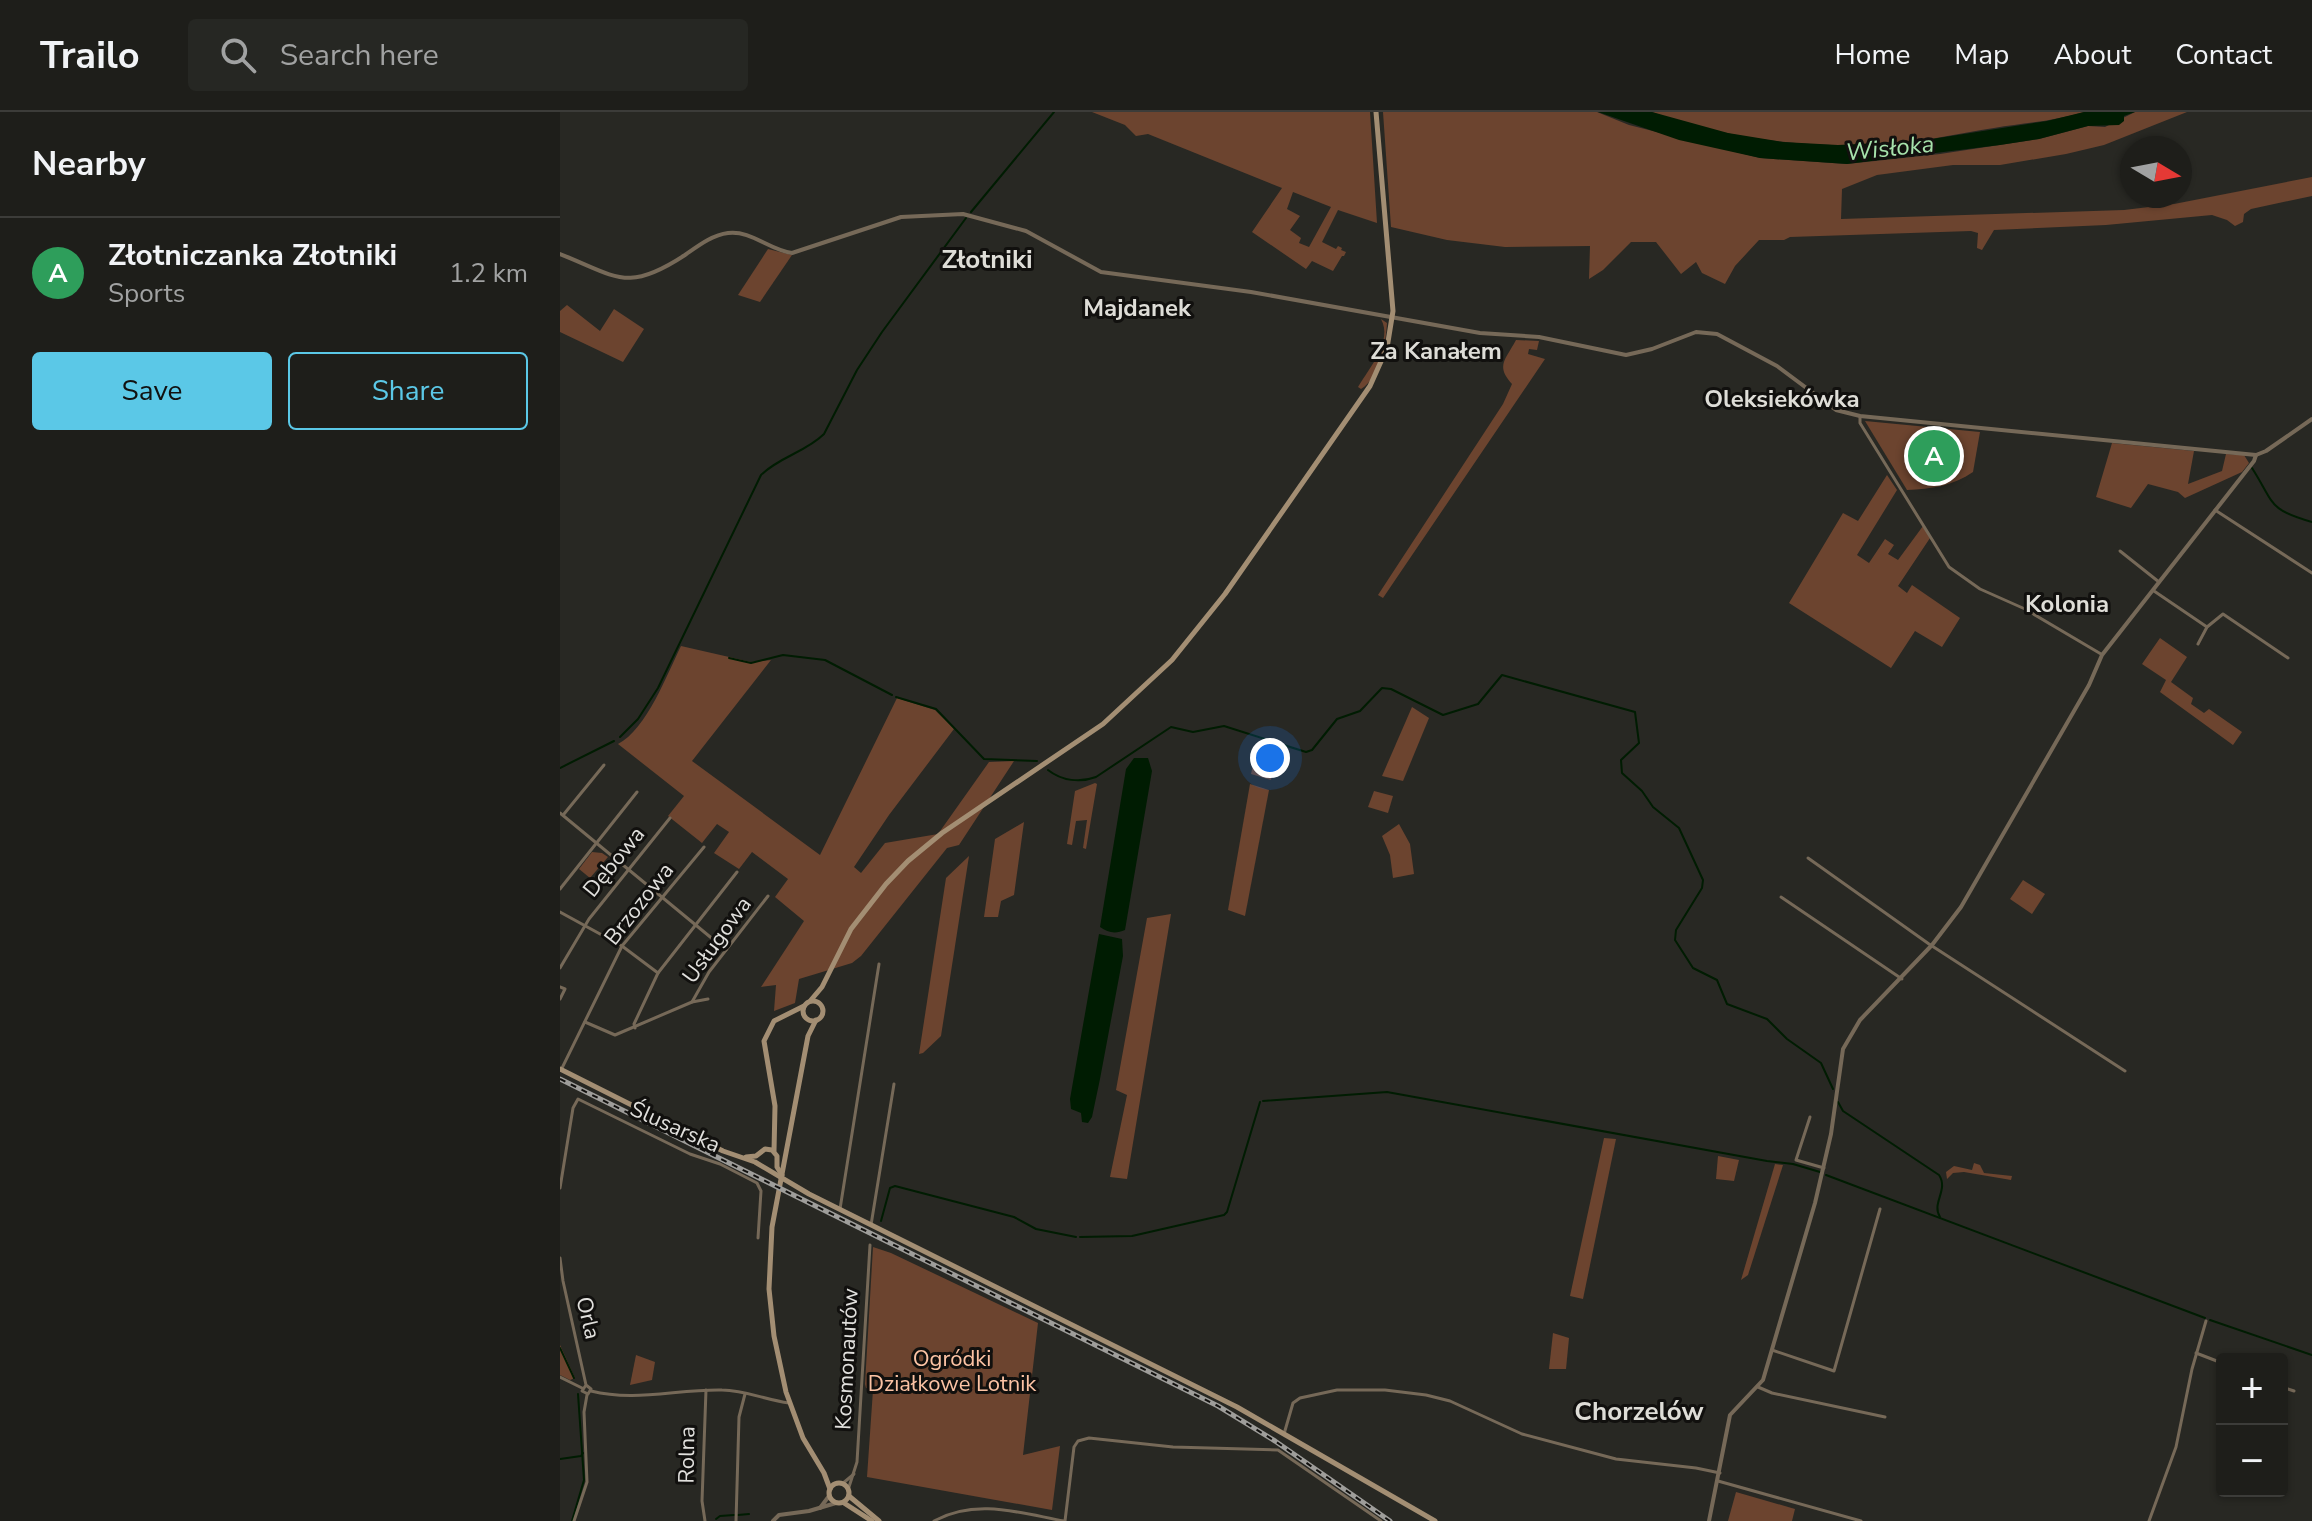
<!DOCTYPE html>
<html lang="en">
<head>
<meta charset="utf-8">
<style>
	body { margin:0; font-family:"Nunito Sans",sans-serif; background:#262723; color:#f1f3f6 }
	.controls { position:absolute; right:24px; bottom:24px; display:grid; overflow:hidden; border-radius:8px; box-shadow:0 2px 6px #0004 }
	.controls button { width:72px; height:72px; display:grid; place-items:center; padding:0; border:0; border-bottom:2px solid #3c3c39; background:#1e1e1a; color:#f1f3f6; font:40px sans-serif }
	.compass { position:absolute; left:1560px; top:24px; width:72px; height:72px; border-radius:50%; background:#1e1e1a; box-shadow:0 2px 6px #0004; rotate:100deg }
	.you { position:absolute; left:710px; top:646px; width:28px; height:28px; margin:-20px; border:6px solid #fff; border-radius:50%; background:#1a73e8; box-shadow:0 0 0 12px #1a73e833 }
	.badge { display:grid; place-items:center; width:52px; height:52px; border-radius:50%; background:#5bc8e7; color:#fff; font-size:26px; font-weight:700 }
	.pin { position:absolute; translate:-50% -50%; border:4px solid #fff; box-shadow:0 2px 8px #0006 }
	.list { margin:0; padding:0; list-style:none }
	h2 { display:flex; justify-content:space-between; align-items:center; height:104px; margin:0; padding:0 32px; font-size:34px }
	h2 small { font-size:26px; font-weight:400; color:#a1a2a2 }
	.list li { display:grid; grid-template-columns:52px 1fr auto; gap:24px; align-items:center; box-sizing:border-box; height:112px; padding:0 32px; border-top:2px solid #3c3c39 }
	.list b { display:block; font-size:30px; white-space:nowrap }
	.list p { margin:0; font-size:26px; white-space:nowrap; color:#a1a2a2 }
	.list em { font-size:26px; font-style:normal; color:#a1a2a2 }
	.actions { display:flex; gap:16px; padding:24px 32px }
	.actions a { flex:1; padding:18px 0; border:2px solid #5bc8e7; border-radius:8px; text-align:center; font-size:28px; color:#5bc8e7 }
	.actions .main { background:#5bc8e7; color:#111 }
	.icon { flex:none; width:44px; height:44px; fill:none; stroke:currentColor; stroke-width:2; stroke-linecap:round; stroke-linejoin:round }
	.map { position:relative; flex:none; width:1752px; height:1409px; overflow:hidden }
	header { display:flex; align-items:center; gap:48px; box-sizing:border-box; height:112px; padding:0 40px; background:#1e1e1a; border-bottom:2px solid #3c3c39 }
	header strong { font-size:38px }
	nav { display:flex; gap:44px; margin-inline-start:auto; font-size:28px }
	.search { width:560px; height:72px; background:#262723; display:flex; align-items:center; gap:20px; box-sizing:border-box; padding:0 28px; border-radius:8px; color:#a1a2a2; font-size:30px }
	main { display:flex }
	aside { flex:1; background:#1e1e1a }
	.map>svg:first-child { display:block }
</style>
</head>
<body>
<header>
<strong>Trailo</strong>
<div class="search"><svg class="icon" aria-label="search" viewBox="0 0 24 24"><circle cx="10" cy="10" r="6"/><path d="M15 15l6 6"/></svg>Search here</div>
<nav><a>Home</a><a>Map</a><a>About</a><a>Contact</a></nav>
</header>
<main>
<aside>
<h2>Nearby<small></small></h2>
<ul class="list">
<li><span class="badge" style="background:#2e9e5b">A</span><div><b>Złotniczanka Złotniki</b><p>Sports</p></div><em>1.2 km</em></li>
</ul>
<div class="actions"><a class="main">Save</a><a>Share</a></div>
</aside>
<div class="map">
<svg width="1752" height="1409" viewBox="0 0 1752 1409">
	<rect width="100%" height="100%" fill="#282823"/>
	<g fill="#6c442f" fill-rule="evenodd">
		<path d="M532,0H810L817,111L778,98L762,130L776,137L778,134L782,136L781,138L786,140L784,144H782L773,159L752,149L746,157L692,120L722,76L588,22L576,24L565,13ZM733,80L771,95L749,135L739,131L741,126L730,118L740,104L727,97Z"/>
		<path d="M823,0H1037L1069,13L1200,46L1287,52L1380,42L1479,27L1528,14L1545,15L1575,0H1627L1544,33L1506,42L1440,53H1393L1317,63L1282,77L1281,107L1564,98L1614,92L1752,65V84L1691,97L1684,102L1683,110L1675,114L1667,108L1652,103L1546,113L1434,118L1422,138L1417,136L1418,121L1411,119L1230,125L1224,128H1199L1175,154L1165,172L1142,161L1136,150L1121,162L1096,130H1071L1043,158L1029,167L1030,134L945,135L887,128L831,115Z"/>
		<path d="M1092,0H1524C1495,9 1465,11 1434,16C1400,21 1367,29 1332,32C1252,37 1168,28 1092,0Z"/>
		<path d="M208,137L232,143L200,190L178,183Z"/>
		<path d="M7,193L40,219L54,197L84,217L63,250L0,220V199Z"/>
		<path d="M821,207L827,211C826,230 820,266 801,277L798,275C810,255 833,229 821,207Z"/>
		<path d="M956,228L979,229L977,238L969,237L968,242L985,247L823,486L818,483L943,292L952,272C935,254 946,247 956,228Z"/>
		<path d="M1305,309L1420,320L1413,360C1393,374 1371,377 1347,378Z"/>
		<path d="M1552,331L1634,339L1628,372L1662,359L1666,342L1684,343L1689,351L1682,360L1625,386L1618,380L1588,372L1571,396L1536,385Z"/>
		<path d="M1327,363L1337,378L1297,443L1309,451L1325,427L1334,433L1328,442L1338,448L1363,414L1370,426L1338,474L1347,481L1352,473L1400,506L1382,535L1355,519L1331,556L1229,491L1283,401L1298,409Z"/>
		<path d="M1600,526L1627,545L1611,570L1633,586L1631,592L1644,601L1649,597L1682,620L1673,633L1600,580L1606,568L1582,552Z"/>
		<path d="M121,534L191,550L211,548L132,649L260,743L337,586L375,598L394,617L329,703L294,755L301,761L325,731L378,722L429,650L454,649L399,733L387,736L301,844L292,851L239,867L235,891L214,899L216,873L201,875L244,809L215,785L228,767L192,740L179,757L154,741L169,720L157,712L142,731L108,704L124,684L58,632C87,617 107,562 121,534Z"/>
		<path d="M852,595L869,606L843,669L822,664Z"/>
		<path d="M698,630L717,636L711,668L691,662Z"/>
		<path d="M535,671L537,672L526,737L523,736L527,708L516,709L512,733L507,732L515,679Z"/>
		<path d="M690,672L709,678L685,804L668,798Z"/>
		<path d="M814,679L833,684L828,701L808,695Z"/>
		<path d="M464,710L454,783L441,789L438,805H424L435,727Z"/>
		<path d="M839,712L850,732L854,762L833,766L830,743L822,724Z"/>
		<path d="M32,740L42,741L48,745L30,766L19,757Z"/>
		<path d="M409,744L381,924L363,941L359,942L386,766Z"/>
		<path d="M1463,768L1485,782L1472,802L1450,787Z"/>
		<path d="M611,802L567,1067L550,1065L567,983L556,978L587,806Z"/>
		<path d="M1044,1026L1056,1027L1023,1187L1010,1184Z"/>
		<path d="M1158,1044L1179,1048L1174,1069L1156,1067Z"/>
		<path d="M1414,1051L1420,1053L1424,1061L1452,1064L1451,1068L1404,1060L1393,1061L1387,1067L1386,1060L1394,1054L1412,1058Z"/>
		<path d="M1215,1052L1223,1053L1188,1163L1181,1168Z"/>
		<path d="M313,1135L331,1141L478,1211L463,1343L500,1334L492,1398L307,1365L313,1278L306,1276L305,1272Z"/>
		<path d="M993,1221L1009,1226L1006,1257H989Z"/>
		<path d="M0,1233L15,1266L10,1268L0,1263Z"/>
		<path d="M76,1243L95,1250L92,1268L70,1273Z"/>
		<path d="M1176,1380L1235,1397L1232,1409H1168Z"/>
	</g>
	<g fill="#001c02">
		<path d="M1038,0H1092L1168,21L1223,30L1278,33L1359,29L1487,9L1524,0H1575L1564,4V9L1559,13L1528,14L1479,27L1440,33L1287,52L1200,46L1119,28Z"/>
		<path d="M574,646H588L592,659L565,818C556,822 548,821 540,815L566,657Z"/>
		<path d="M539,822L562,827L563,844L540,967L532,1005L528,1011L522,1010L521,1001L511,997L510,987Z"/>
	</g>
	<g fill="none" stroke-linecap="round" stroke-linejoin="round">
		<g stroke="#001c02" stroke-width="2">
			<path d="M411,100L494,0"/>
			<path d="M1692,356C1715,392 1707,397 1752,410"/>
			<path d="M169,546L191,551L223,543L265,548L332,583"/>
			<path d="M336,585L376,597L424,647L477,649"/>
			<path d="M60,625L78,607L98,576L201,363C219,345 246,340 264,322L297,258L322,220L406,106"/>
			<path d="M0,656L54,629"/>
			<path d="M488,658C502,669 520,671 536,665L611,615L633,620L664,614L746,640L752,638L777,607L800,599L822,576L831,577L883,603L918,592L942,563L1075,600L1079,631L1061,648L1062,661L1082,679L1093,695L1119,716L1143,768L1142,776L1116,818L1115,828L1133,856L1157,868L1167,892L1207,907L1227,927L1261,951L1273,977"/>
			<path d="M703,989L827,980L1207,1049L1233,1052L1260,1060"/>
			<path d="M1278,990L1283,999L1379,1063C1389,1078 1371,1091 1380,1105"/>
			<path d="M1266,1063L1645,1206"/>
			<path d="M321,1109L330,1076L335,1074L454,1105L476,1117L516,1125"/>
			<path d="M520,1125L572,1124L664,1103L667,1100L700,990"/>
			<path d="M1650,1208L1752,1243"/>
			<path d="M0,1236L14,1266"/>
			<path d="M0,1347L21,1344L23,1341"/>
			<path d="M178,1403L189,1402"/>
			<path d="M156,1407L160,1404L174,1403"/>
			<path d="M12,1409L24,1368L18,1282"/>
		</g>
		<g stroke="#766958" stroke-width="3">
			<path d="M1300,304V311L1389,455L1420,477L1465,497L1541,542"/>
			<path d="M1655,398L1752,461"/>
			<path d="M1560,439L1599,470"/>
			<path d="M1594,479L1647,515"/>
			<path d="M1638,532L1647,515L1663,502L1728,546"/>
			<path d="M0,701L166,838"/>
			<path d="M4,702L44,653"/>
			<path d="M1248,746L1369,832L1565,959"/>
			<path d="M0,777L77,680"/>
			<path d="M1221,785L1342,867"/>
			<path d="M0,800L62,834L98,861"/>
			<path d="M0,856L29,807L110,706"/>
			<path d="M0,875L5,877L0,887"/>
			<path d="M132,890L149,860L208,784"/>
			<path d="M25,910L55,923L132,890L148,887"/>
			<path d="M75,916L74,912L98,861L177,760"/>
			<path d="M1,958L62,834L144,735"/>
			<path d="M1250,1005L1236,1048L1264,1056"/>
			<path d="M0,1076L13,996L18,987L130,1042L160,1052L197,1071L201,1079L198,1126"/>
			<path d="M280,1097L319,852"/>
			<path d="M311,1113L334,972"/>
			<path d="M0,1146L3,1169L26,1273L22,1279L28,1282L31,1277L26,1273"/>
			<path d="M1212,1238L1274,1259L1320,1097"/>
			<path d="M1636,1241L1662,1251"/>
			<path d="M0,1265L22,1276"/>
			<path d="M1198,1275L1212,1281L1325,1305"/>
			<path d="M1722,1275L1734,1279"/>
			<path d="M31,1279C75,1290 117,1277 162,1278C185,1278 206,1288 229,1291"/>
			<path d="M724,1322L733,1291L740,1286L777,1278H825L866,1283L890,1289L962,1322L1056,1347L1136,1356L1160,1361"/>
			<path d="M1158,1369L1301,1409"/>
			<path d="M282,1372L294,1362"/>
			<path d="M288,1378L297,1350L310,1133"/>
			<path d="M14,1409L27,1370L24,1300L27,1283"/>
			<path d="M145,1409L142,1389L146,1278"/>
			<path d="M176,1409L179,1305L185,1282"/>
			<path d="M374,1409C416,1386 460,1401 504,1409"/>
			<path d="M505,1409L514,1335L518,1329L529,1326L613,1335L718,1338L821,1409"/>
			<path d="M1589,1409L1616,1335L1632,1257L1646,1209"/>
		</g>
		<g stroke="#766958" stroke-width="4">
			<path d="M0,142C58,165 67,181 125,143C138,134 152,123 168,121C191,118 209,138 232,141L341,105L403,102L466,119L541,160L691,180L920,221L979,225L1066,243L1092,237L1136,220L1157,222L1217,254L1276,298L1300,304L1696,343L1706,339L1752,307"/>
			<path d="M260,1396L269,1384"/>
			<path d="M213,1409L219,1403L249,1399L276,1391"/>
			<path d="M1149,1409L1170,1303L1203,1268L1255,1091L1271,1022L1283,937L1300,908L1372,833L1401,795L1529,573L1542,543L1694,349L1696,343"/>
		</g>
		<g stroke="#a38e73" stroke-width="5">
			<path d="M251,888L262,875L291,817L326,772L348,749L382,721L543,612L612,548L665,482L810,274L827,236L833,199L816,0"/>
			<circle cx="253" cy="899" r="10"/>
			<path d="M256,908L248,924L212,1115L209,1177L214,1224L226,1280L243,1326L264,1361L270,1377"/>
			<path d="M0,957L163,1039L195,1050L249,1082L677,1295L875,1409"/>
			<path d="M214,1039L215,994L204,929L214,909L244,894"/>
			<path d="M186,1045L196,1044L205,1037L212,1038L217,1044V1055L222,1063"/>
			<circle cx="279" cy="1381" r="10"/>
			<path d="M289,1384L319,1409"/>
			<path d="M284,1391L312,1409"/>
		</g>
		<defs>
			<path id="rail" d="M0,967L658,1294L715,1329L830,1409"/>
		</defs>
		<use href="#rail" stroke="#9e9d9a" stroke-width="5"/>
		<use href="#rail" stroke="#11100e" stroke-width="2" stroke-dasharray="6" stroke-linecap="butt"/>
	</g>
	<g text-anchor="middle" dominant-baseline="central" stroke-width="6" stroke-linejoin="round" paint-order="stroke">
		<g font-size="22" fill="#e1e0dd" stroke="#11100e">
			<text transform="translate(54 750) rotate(-51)">Dębowa</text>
			<text transform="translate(79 792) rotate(-52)">Brzozowa</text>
			<text transform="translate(157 828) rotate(-54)">Usługowa</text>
			<text transform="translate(115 1015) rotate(24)">Ślusarska</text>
			<text transform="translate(28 1206) rotate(77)">Orla</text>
			<text transform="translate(287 1247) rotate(-87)">Kosmonautów</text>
			<text transform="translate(127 1343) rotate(-89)">Rolna</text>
		</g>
		<g font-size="22" fill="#fcc3a4" stroke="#11100e">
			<text x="392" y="1247">Ogródki<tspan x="392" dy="25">Działkowe Lotnik</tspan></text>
		</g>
		<g font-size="24" font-style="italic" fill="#a6e2ab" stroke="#11100e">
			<text transform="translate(1330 36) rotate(-6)">Wisłoka</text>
		</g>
		<g font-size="24" font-weight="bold" fill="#deddd7" stroke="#11100e">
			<text x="577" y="196">Majdanek</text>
			<text x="876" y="239">Za Kanałem</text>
			<text x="1222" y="287">Oleksiekówka</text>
			<text x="1507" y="492">Kolonia</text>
		</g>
		<g font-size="26" font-weight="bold" fill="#deddd7" stroke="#11100e">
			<text x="427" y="147">Złotniki</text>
			<text x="1079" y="1299">Chorzelów</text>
		</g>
	</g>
</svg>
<div class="controls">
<button>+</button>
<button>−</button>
</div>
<svg class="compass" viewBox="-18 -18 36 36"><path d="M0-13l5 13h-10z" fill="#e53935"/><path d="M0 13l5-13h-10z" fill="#a1a2a2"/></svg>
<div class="you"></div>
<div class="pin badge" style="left:1374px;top:344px;background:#2e9e5b">A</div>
</div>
</main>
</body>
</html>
